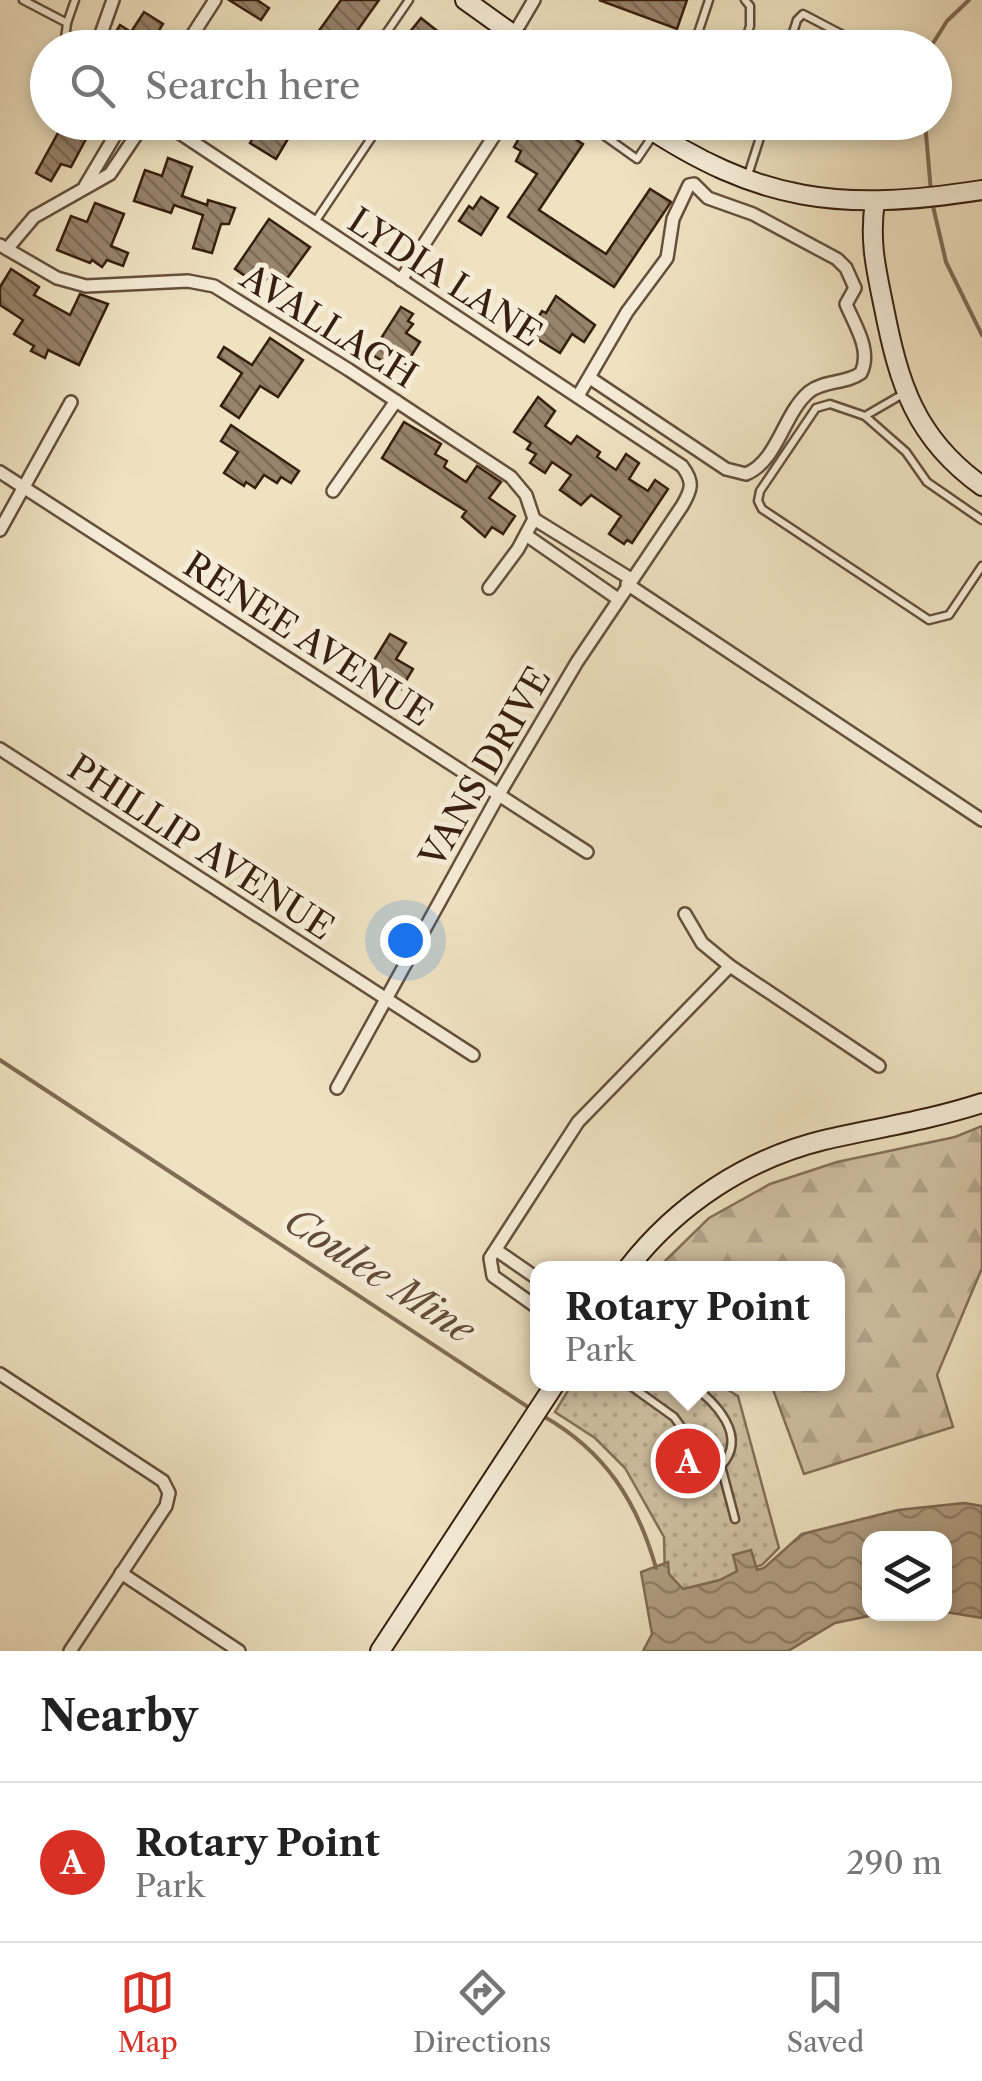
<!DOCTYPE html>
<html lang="en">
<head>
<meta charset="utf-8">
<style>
	body { margin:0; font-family:"Libre Caslon Text",serif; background:#f2f2f2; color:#222 }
	.controls { position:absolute; right:30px; bottom:30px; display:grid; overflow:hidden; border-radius:20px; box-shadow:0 5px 15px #0003 }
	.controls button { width:90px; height:90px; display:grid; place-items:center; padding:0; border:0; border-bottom:2px solid #e0e0e0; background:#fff; color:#222; font:50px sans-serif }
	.you { position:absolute; left:405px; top:940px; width:35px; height:35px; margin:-25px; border:8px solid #fff; border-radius:50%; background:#1a73e8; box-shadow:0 0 0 15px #1a73e833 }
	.badge { display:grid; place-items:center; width:65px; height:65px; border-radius:50%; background:#d93025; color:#fff; font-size:32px; font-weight:700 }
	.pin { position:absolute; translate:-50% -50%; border:5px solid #fff; box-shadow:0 2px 10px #0006 }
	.popup { position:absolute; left:530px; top:1261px; width:315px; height:130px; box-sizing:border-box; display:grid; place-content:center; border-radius:20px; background:#fff; filter:drop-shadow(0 2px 8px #0005); font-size:32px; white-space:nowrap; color:#767676 }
	.popup b { font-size:38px; color:#222 }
	.popup::after { content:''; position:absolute; left:50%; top:100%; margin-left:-20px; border:20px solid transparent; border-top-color:#fff }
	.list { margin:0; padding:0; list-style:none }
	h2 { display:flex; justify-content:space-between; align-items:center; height:130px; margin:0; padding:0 40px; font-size:42px }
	h2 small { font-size:32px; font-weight:400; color:#767676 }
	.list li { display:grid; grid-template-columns:65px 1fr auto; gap:30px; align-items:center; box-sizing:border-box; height:160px; padding:0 40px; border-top:2px solid #e0e0e0 }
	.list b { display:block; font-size:38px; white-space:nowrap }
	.list p { margin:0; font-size:32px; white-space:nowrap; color:#767676 }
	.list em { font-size:32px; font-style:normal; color:#767676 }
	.icon { flex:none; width:55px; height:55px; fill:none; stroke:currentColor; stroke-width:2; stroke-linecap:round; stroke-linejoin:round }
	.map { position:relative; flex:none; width:982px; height:1651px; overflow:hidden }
	.search { position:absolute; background:#fff; box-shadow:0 5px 15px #0003; left:30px; right:30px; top:30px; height:110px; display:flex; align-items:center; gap:25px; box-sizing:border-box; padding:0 35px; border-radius:55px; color:#767676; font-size:38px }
	.sheet { height:290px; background:#fff }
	nav { display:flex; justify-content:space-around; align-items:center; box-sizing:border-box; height:140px; border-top:2px solid #e0e0e0; background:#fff; font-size:28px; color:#767676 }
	nav a { display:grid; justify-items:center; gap:5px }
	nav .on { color:#d93025 }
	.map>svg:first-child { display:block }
</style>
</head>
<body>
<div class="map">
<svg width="982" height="1651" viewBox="0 0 982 1651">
	<defs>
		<pattern id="grass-dots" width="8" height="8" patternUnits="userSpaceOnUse" patternTransform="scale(2.5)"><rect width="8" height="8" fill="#d0c1a3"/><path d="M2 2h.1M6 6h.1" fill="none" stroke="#b3a58b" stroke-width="1.8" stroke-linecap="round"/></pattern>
		<pattern id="forest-firs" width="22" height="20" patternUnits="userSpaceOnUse" patternTransform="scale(2.5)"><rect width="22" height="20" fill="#d0c1a3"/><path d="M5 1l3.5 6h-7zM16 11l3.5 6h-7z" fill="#b3a58b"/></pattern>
		<pattern id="water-waves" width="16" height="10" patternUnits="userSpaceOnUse" patternTransform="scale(2.5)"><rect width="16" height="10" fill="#b19f84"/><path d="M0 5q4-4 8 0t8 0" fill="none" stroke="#91816a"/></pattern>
		<pattern id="building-back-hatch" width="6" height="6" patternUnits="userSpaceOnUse" patternTransform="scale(2.5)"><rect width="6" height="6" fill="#97846c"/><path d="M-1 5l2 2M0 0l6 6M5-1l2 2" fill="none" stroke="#7c6b57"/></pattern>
	</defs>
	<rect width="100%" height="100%" fill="#efe2c1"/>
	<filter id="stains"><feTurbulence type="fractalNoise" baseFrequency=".002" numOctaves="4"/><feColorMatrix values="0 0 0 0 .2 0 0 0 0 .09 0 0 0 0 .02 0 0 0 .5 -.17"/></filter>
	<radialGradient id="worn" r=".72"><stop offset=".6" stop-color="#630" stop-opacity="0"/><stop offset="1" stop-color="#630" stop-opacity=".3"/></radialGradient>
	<path fill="url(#grass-dots)" stroke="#847059" stroke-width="2.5" d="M572,1384H718L738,1396L779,1548L762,1565L681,1594L665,1577L664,1537L625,1468L595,1438L555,1412Z"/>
	<path fill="url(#forest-firs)" stroke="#847059" stroke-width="2.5" d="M982,1126V1268L937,1375L953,1427L804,1474L771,1384H838V1268H667L662,1264L709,1218L770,1184L837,1162L955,1137Z"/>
	<path fill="url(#water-waves)" stroke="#816b55" stroke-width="2.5" d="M964,1503L982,1506V1618L945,1612L944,1538H870V1614H879L835,1623L788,1651H643L652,1634L641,1572L668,1562L669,1574L683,1589L720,1580L737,1571L733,1555L751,1550L757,1570L764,1568L802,1534L898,1510Z"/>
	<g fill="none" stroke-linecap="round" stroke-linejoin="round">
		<g stroke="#816b55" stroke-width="4">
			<path d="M930,48L947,21L969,0"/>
			<path d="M925,122L931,192"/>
			<path d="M932,202L946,262L982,335"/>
			<path d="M0,1060L531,1409"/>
			<path d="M543,1416C605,1451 637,1501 656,1568"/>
		</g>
	</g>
	<g fill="url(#building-back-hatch)" stroke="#381e0f" stroke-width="2.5">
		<path d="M229,0H257L269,8L261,20Z"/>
		<path d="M341,0H379L345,48H316L311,42Z"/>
		<path d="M599,0H687L677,29Z"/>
		<path d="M144,12L163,24L148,48H106L120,25L131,32Z"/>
		<path d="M421,18L445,37L437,48H397Z"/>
		<path d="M64,122H95L71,167L61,164L51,181L36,173Z"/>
		<path d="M262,122H298L276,159L250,143Z"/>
		<path d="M536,122H550L583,144L539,210L606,254L650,189L671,202L614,287L508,217L537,174L516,161L521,151L514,147L527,124L533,128Z"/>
		<path d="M168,158L192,167L182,196L207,205L208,200L235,208L229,224H221L212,253L193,248L203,215L174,205L171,213L134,201L145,170L162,176Z"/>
		<path d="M481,197L498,208L481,235L459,221L469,206L473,209Z"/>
		<path d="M95,203L124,214L111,246L128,253L123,266L107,260L102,267L92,260L90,263L57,250L71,216L87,222Z"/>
		<path d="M269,219L310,247L280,288L253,270L248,278L235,269Z"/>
		<path d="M11,269L39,287L34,295L70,315L80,294L108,304L79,365L48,350L45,358L31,351L34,346L14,334L23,320L0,305V287Z"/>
		<path d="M556,296L595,325L584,342L572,334L560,353L528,333L542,311L546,313Z"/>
		<path d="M401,307L413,314L408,321L413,324L406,333L420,342L401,372L371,354Z"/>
		<path d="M270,338L303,360L278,397L260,386L239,418L221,406L242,373L218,357L224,347L252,365Z"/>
		<path d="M538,397L555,411L545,426L571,444L577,436L600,452L597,457L616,470L626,454L639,463L629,479L648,491L655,480L668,489L632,543L627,540L624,544L609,534L621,516L591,495L581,505L560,490L571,475L552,462L545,473L530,463L536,454L527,449L531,443L514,432Z"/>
		<path d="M404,422L441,444L435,454L447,461L444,467L466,482L477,466L501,482L489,498L515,516L503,534L492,527L485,537L462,517L466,511L382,458Z"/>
		<path d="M231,425L299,471L291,483L281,477L277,483L264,475L255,488L246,482L244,486L224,473L238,452L221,441Z"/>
		<path d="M390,634L406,643L396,659L413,669L401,689L368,670Z"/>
	</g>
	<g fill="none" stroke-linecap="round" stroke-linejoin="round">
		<defs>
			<g id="lane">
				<path d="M23,0L67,23L64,48"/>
				<path d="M67,23L75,0"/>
				<path d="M376,48L409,0"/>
				<path d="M693,48L709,0"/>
				<path d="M743,48L750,26V6L745,0"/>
				<path d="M788,48L797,20L803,14L868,48"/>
				<path d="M585,122L637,159L654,134"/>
				<path d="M765,124L803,132L812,122"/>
				<path d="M748,175L765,122"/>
				<path d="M315,222L382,122"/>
				<path d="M865,416L903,394"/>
				<path d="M982,520L927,482L906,452L865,416L830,404L816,408L760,491L758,501L762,509L929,620L949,615L982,566"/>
				<path d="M628,1384L674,1417L709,1465L721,1466C749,1436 715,1401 690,1384"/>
				<path d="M721,1466L735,1519"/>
			</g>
			<g id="street">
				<path d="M514,34L534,0"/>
				<path d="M96,48L113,0"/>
				<path d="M184,48L215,0"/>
				<path d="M163,122L682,466C694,482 692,489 682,506L577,662L498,796L337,1088"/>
				<path d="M85,186L123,122"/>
				<path d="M0,245L57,278L86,286L188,281L214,286L349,370L511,477L526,495L534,519L518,549L489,588"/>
				<path d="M7,249L34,217L110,174L145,122"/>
				<path d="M401,280L503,122"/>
				<path d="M578,396L627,312L667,258L673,219L689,185L694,184L708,198L753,214L837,259L846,268L855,288L846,304C855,326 872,350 861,373C846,384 824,380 809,392C783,414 778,461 746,474L726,469L590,378"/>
				<path d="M0,472L587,852"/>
				<path d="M333,491L396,401"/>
				<path d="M534,519L631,579"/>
				<path d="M0,530L71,402"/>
				<path d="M526,535L618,599"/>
				<path d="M627,584L982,820"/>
				<path d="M0,749L473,1055"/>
				<path d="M685,914L702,943L730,966L879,1066"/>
				<path d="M496,1250L538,1279"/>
				<path d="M538,1308L493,1276L490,1258L578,1122L730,966"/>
				<path d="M0,1374L163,1481L169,1493L166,1506L70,1651"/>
				<path d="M121,1573L239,1651"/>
			</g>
			<g id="secondary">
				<path d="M465,0L532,48"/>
				<path d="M639,122C759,203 841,212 982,190"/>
				<path d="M875,201C869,241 876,269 884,308C899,384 915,438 982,486"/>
				<path d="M628,1268C677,1205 746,1159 824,1140C877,1128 930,1120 982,1103"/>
				<path d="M380,1651L555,1384"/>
			</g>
		</defs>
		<use href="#lane" stroke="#664f3c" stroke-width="11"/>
		<use href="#street" stroke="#664f3c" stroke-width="16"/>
		<use href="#secondary" stroke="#381e0f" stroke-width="22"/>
		<use href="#lane" stroke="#f5ecd7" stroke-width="6"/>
		<use href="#street" stroke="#f5ecd7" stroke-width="11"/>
		<use href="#secondary" stroke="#f5ecd7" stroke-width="18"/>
	</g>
	<g text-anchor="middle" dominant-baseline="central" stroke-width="10" stroke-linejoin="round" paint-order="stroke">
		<g font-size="35" fill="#381e0f" stroke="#f5ecd7">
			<text transform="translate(445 277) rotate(33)">LYDIA LANE</text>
			<text transform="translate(329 326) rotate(32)">AVALLACH</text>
			<text transform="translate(308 639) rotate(33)">RENEE AVENUE</text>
			<text transform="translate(485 767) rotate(-60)">VANS DRIVE</text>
			<text transform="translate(201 847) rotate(33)">PHILLIP AVENUE</text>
		</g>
		<g font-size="38" font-style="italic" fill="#624b38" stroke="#f5ecd7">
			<text transform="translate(380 1275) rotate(33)">Coulee Mine</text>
		</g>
	</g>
	<rect width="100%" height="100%" filter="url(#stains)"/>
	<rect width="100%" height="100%" fill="url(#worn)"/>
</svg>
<div class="controls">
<button><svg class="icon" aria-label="layers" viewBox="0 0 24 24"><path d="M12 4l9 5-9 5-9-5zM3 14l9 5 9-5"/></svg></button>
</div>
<div class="you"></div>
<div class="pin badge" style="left:688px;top:1461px">A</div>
<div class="popup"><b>Rotary Point</b>Park</div>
<div class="search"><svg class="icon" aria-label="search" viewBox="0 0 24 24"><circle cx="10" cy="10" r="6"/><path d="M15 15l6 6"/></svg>Search here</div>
</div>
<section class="sheet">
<h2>Nearby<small></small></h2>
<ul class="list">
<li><span class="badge">A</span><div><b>Rotary Point</b><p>Park</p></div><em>290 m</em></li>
</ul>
</section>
<nav>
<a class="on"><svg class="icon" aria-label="map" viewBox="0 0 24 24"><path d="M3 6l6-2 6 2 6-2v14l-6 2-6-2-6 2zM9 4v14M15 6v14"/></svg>Map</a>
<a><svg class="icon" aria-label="directions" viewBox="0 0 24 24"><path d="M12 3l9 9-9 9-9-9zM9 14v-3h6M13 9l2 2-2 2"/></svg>Directions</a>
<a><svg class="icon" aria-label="saved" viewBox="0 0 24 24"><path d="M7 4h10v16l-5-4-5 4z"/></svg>Saved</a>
</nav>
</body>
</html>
